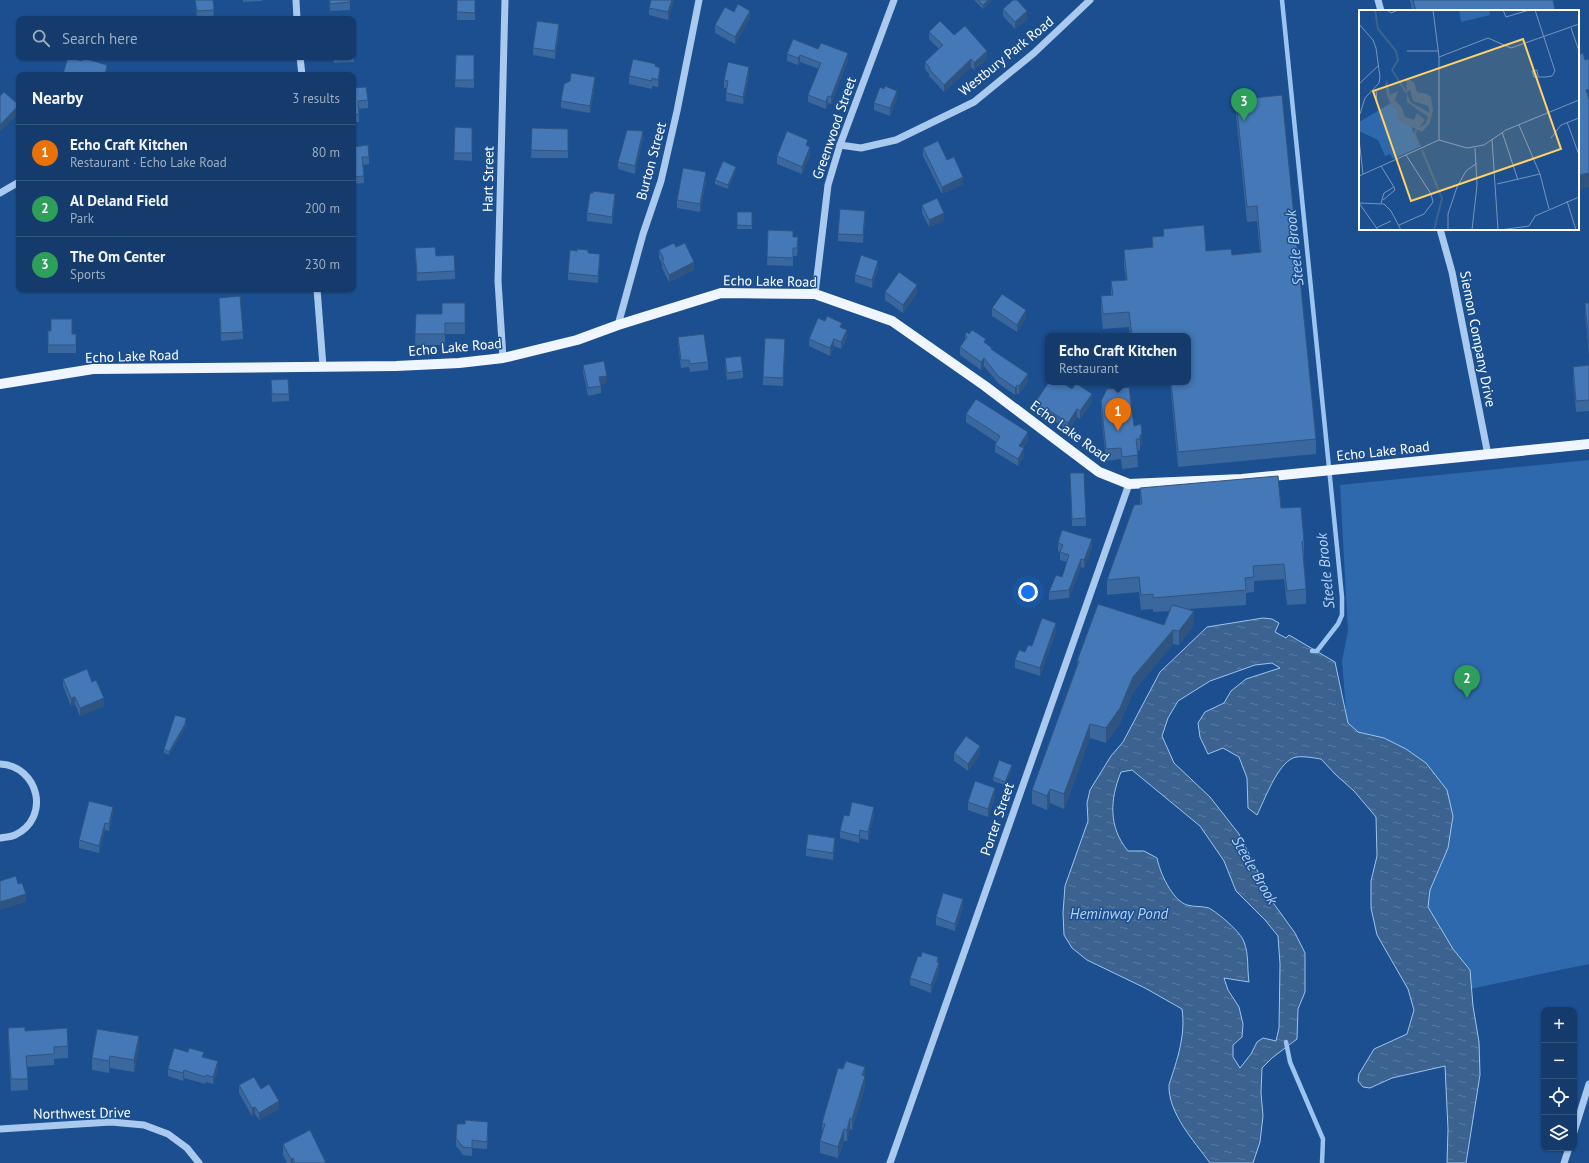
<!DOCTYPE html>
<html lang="en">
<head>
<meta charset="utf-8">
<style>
	body { margin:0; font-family:"PT Sans",sans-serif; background:#1d4271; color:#f1f3f6 }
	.controls { position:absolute; right:12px; bottom:12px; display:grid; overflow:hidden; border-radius:8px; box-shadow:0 1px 3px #0004 }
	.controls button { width:36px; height:36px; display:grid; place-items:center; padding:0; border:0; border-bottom:1px solid #33557e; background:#143b6b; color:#f1f3f6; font:20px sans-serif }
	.you { position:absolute; left:1028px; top:592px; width:14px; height:14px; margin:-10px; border:3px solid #fff; border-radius:50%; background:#1a73e8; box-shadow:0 0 0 6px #1a73e833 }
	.badge { display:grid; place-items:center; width:26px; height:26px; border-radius:50%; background:#8bbbb9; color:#fff; font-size:13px; font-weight:700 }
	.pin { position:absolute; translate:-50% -33px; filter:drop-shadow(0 1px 2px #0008) }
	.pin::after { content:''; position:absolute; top:21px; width:14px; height:12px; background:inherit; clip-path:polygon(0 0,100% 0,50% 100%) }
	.popup { position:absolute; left:1045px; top:333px; width:146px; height:52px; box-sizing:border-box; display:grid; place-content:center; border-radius:8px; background:#143b6b; filter:drop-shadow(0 1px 3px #0005); font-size:13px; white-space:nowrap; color:#9dadc1 }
	.popup b { font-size:15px; color:#f1f3f6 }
	.popup::after { content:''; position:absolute; left:50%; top:100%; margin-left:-8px; border:8px solid transparent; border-top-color:#143b6b }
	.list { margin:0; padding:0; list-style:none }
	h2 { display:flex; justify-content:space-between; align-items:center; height:52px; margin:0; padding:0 16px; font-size:17px }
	h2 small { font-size:13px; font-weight:400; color:#9dadc1 }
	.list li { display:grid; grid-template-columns:26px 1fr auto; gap:12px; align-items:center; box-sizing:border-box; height:56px; padding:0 16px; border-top:1px solid #33557e }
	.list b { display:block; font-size:15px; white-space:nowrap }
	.list p { margin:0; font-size:13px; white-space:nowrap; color:#9dadc1 }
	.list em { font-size:13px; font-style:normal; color:#9dadc1 }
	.icon { flex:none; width:22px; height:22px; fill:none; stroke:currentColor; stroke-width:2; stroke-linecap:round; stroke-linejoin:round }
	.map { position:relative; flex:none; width:1589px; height:1163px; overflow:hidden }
	.search { position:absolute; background:#143b6b; box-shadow:0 1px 3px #0004; left:16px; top:16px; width:340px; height:44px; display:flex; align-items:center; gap:10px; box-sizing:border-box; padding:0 14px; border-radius:8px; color:#9dadc1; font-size:15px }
	.panel { position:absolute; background:#143b6b; box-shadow:0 1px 3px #0004; left:16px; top:72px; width:340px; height:220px; border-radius:8px }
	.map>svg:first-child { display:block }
</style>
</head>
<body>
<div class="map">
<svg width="1589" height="1163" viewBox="0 0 1589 1163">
	<defs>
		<pattern id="water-ripples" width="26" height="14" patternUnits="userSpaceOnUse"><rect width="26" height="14" fill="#3c6290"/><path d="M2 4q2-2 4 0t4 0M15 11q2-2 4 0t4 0" fill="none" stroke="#597aa1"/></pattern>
	</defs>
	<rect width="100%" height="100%" fill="#1b4f8f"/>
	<path fill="#2e69ad" d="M1589,460V964L1441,995L1406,865L1348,735L1342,661L1348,631L1340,485Z"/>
	<path fill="url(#water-ripples)" stroke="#9cc4f0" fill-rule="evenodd" d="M1263,618L1272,619L1279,623L1275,632L1286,638L1289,635L1335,662L1348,723L1358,732L1384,738L1406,749L1426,763L1447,790L1453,816L1448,848L1430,890L1428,907L1453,949L1470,970L1473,1006L1479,1042L1480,1075L1466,1163H1447L1448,1129L1445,1066L1392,1078L1370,1088L1363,1087L1358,1081L1359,1074L1374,1049L1407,1034L1414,1010L1408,989L1377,935L1371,908V881L1377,856L1376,817L1354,791L1336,775L1321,759C1314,758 1300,755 1293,758C1277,765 1265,799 1257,815L1248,808L1247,778L1239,757L1223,748L1208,754L1200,737L1198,723L1205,712L1224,703L1231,691L1246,679L1280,668L1272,663L1255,665L1210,681L1178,701L1168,718L1162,736L1174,763L1210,797L1239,834L1274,904L1295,933L1305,953V992L1298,1009L1297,1039L1272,1058L1262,1068L1261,1093L1263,1116L1260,1142L1253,1163H1210C1194,1141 1168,1113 1169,1085C1177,1060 1186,1035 1182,1009L1145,988L1087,960L1072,948L1064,935L1063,913L1065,886L1088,821L1087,803L1090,790L1111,756L1123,742L1160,672L1207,627ZM1132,770L1200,826L1224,861L1236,891L1265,920L1278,936L1280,964L1279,1028L1276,1041L1263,1038L1257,1042L1251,1054L1240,1068L1233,1057V1045L1242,1037L1243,1024L1239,1007L1228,990L1224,978L1249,982C1247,969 1249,954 1244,942C1241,932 1218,913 1209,908C1202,906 1194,907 1187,905C1172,900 1160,873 1157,858L1144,851H1128C1108,827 1110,799 1121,772Z"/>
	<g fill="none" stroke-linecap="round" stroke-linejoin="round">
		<g stroke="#9cc4f0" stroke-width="4.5">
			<path d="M1282,0L1342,597V615L1338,624L1317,651H1312"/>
			<path d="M1286,1042L1290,1062L1323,1139L1322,1163"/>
		</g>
		<g stroke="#a9c9ee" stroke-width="7">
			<path d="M296,0L297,19"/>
			<path d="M1378,0L1381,11"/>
			<path d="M300,57L302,75"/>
			<path d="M840,145L861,148L896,140L974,102L1034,53L1090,0"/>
			<path d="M0,193L19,182"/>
			<path d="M1440,229L1452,272L1488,455"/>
			<path d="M317,289L323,366"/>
			<path d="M815,294L828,185L840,145L894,0"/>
			<path d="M618,325L643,234L661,181L677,111L699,0"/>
			<path d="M503,358L498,281L505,0"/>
			<path d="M0,764C39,766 51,818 15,835C11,837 5,837 0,838"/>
			<path d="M0,1129L111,1122L144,1125L168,1134L187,1148L199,1163"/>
			<path d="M1574,1132L1589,1084"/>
			<path d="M890,1163L1129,484"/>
			<path d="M1564,1163L1569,1148"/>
		</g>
		<path stroke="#f0f6ff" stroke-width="10" d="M0,384L93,369L396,366L459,363L503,358L577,340L618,325L721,293L815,294L892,321L985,386L1099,472L1129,484L1242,479L1589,444"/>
	</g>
	<g fill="#3a679d">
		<path d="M195,0H213L214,17L197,19Z"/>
		<path d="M243,0H262V1L243,2Z"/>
		<path d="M329,0H350V10L330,11Z"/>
		<rect x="457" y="0" width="18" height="20"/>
		<path d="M674,0L668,20L649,15V8Z"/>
		<path d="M974,0H992L983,9Z"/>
		<path d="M1410,0H1553L1555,11H1412Z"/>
		<path d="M1003,9L1027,19L1015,29L1003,16Z"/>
		<path d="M734,12L750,18L735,44L715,33V25Z"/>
		<path d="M559,32L555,59L533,55V48Z"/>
		<path d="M929,32L954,35L987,59L974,70L971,67L944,92L929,76V74L925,69V62L939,49L929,39Z"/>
		<path d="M793,39L848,60L831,104L828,103L826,109L808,102V95L819,69L800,62L798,65L787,61V54Z"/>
		<path d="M353,42L354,62L334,63L333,57H353Z"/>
		<path d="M456,55H474V88L455,87Z"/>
		<path d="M247,57H266V58L247,59Z"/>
		<path d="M656,67L660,75L658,87L652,86V89L629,84V76Z"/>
		<path d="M749,74L743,104L726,101V93L727,88H724V80Z"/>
		<path d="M595,85L590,113L561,108V101Z"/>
		<path d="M353,88L368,100V108L358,109L359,122H353Z"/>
		<path d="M884,89L897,98L890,116L874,110V103Z"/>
		<path d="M1236,100L1316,439V454L1178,467L1170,382H1188V336H1130L1129,327L1103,329L1101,311V296L1111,295V281L1126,280L1124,265V250L1152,247V237L1163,236V229L1206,251L1232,255L1260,253L1257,221L1247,222L1236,115Z"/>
		<path d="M455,127L472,128V161L454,160Z"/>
		<path d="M532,128L568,129V158H531Z"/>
		<path d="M643,138L635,174L618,169V162Z"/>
		<path d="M808,146L810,155L802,174L777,164V156Z"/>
		<path d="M353,147L369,157V164L363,165L364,183L353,184Z"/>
		<path d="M923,148L963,184L942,194L923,156Z"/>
		<path d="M736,171L728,189L715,184V180Z"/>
		<path d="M706,180L700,212L677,208V200Z"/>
		<path d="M593,193L615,202L612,224L587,221V213Z"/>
		<path d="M922,205L944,220L929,227L922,213Z"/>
		<rect x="737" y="212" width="15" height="17"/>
		<path d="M865,219L863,243L838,241V234Z"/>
		<path d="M768,230L793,237L798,245L797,256H793V266L767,265Z"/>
		<path d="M676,247L694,270L669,282L662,268V264L659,258V250Z"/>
		<path d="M415,248L436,256L455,271V279L417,281Z"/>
		<path d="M588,253L600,261L598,283L568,280V273Z"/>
		<path d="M878,268L872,288L855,282V275Z"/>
		<path d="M885,292L917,293L903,313L885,300Z"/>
		<path d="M219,298L243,332V339L221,341Z"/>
		<path d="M465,303V334H445V345H415L416,314H442Z"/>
		<path d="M1585,303H1589V355L1585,314Z"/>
		<path d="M992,308L1026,318L1017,332L992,316Z"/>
		<path d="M842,328L847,337L841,349L834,346L830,356L809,346V339Z"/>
		<path d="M48,331L76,334V353H48Z"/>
		<path d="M965,334L986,344L1028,382L1019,394L1017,393L1015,395L998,383L984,366L981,370L960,355V347L965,340Z"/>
		<path d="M678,337L708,362V370L690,372L689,367L681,368L678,344Z"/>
		<path d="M785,347L783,386L763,385V377Z"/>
		<path d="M725,358L743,371V378L727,380L725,365Z"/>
		<path d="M583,365L607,383L601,384V393L588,396L583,372Z"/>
		<path d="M1589,365V411L1576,412L1573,378V367Z"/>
		<path d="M271,380L289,394V401L272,402Z"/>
		<path d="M1036,401L1092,402L1080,419L1077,417L1068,430L1053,420L1049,418L1047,420L1038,414V410L1036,409Z"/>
		<path d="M1101,401L1134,426L1141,424L1142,445L1140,446V450L1137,451L1138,467L1122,469L1121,459L1106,461L1101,412Z"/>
		<path d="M966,414L1028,440L1023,448L1024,456L1018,466L995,452V445L996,442L966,422Z"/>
		<path d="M1070,473L1086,518V526H1072Z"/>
		<path d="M1140,488L1281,508L1304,541V556H1303L1306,589V604L1287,605L1284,579L1254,581V592L1246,593V605L1189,609L1194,625L1179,645L1173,644L1133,692L1120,723L1106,743L1090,738L1064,809L1050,803L1047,810L1032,804V790L1077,665V661L1164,625L1170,611L1153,612V609L1141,610L1139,592L1107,595V580L1140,504Z"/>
		<path d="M1058,543L1092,547L1084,568L1081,567L1069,598L1049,600V592L1062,577L1067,562L1060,560V552L1058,551Z"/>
		<path d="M1056,631L1040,676L1015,668V660L1032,646Z"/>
		<path d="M63,679L92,682L104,706L80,716L75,704L71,706L63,686Z"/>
		<path d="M186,722L185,728L169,755L164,753V749Z"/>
		<path d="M954,753L980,754L968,771L954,761Z"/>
		<path d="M1012,769L1005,785L993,781V777Z"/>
		<path d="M995,796L988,817L968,810V802Z"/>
		<path d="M113,814L109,831L105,830L99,853L79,848V840Z"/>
		<path d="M874,815L868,840L860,838L859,843L840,838V831L849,816Z"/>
		<path d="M835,846L833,860L806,856V849Z"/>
		<path d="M963,907L955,931L936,925V917Z"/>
		<path d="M921,957H938L939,970L931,993L910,985V978Z"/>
		<path d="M8,1028L25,1031L68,1046V1058L54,1059V1065L27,1067L28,1090L11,1091L8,1039Z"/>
		<path d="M139,1047L134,1072L110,1068L109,1073L92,1070V1058Z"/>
		<path d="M204,1057L218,1069L213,1084L206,1082L205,1084L184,1078L183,1081L168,1076V1069Z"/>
		<path d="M865,1067V1087L852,1130L850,1129L847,1141H844L838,1158L820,1153V1141L822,1135V1123L843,1069Z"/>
		<path d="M239,1085L261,1089L279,1109L259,1120L255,1114L252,1116L239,1093Z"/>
		<path d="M488,1130L487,1149L472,1148V1156L463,1155L456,1146V1138Z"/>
		<path d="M283,1144L326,1163H287L283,1155Z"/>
	</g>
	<g fill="#305480">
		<path d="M672,0H674L668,20V12Z"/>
		<path d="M988,0H992L983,9V5Z"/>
		<path d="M750,11V18L735,44V37Z"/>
		<path d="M1027,11V19L1015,29V22Z"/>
		<path d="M559,24V32L555,59V51Z"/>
		<path d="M987,51V59L974,70V63Z"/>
		<path d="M848,53V60L831,104V97Z"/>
		<path d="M800,55V62L798,65V58Z"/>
		<path d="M971,59V67L944,92V85Z"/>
		<path d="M107,65V75H105Z"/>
		<path d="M749,67V74L743,104V97Z"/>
		<path d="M660,68V75L658,87V80Z"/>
		<path d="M595,77V85L590,113V106Z"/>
		<path d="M1589,89V104L1586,90Z"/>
		<path d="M897,91V98L890,116V108Z"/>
		<path d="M828,96V103L826,109V102Z"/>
		<path d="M19,105V113L0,132V125Z"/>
		<path d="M643,131V138L635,174V166Z"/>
		<path d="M810,147V155L802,174V167Z"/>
		<path d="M736,167V171L728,189V185Z"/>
		<path d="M706,172V180L700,212V204Z"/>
		<path d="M1589,173V187L1578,190V175Z"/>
		<path d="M963,177V184L942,194V187Z"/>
		<path d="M615,194V202L612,224V217Z"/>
		<path d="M865,211V219L863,243V235Z"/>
		<path d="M944,213V220L929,227V220Z"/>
		<path d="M600,254V261L598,283V276Z"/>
		<path d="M878,261V268L872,288V280Z"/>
		<path d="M694,262V270L669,282V275Z"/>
		<path d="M917,285V293L903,313V305Z"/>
		<path d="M1026,310V318L1017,332V325Z"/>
		<path d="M847,330V337L841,349V342Z"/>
		<path d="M785,339V347L783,386V378Z"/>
		<path d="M834,339V346L830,356V348Z"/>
		<path d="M984,358V366L981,370V362Z"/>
		<path d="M1028,374V382L1019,394V386Z"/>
		<path d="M607,376V383L599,385V377Z"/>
		<path d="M1017,385V393L1015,395V388Z"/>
		<path d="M1092,394V402L1080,419V411Z"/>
		<path d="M1077,409V417L1068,430V423Z"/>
		<path d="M1049,410V418L1047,420V412Z"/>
		<path d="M1028,432V440L1019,453V446Z"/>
		<path d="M1142,434V445L1140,446V435Z"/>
		<path d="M1024,448V456L1018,466V459Z"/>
		<path d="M1092,539V547L1084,568V560Z"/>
		<path d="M1081,559V567L1069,598V590Z"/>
		<path d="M1194,611V625L1179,645V631Z"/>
		<path d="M1056,623V631L1040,676V668Z"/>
		<path d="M1173,630V644L1133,692L1120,723L1106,743V728L1133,677Z"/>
		<path d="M75,697V704L71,706V698Z"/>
		<path d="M104,698V706L80,716V708Z"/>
		<path d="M186,718V722L185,728L169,755V752Z"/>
		<path d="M1090,724V738L1064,809V794Z"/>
		<path d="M980,746V754L968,771V764Z"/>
		<path d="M1012,765V769L1005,785V782Z"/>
		<path d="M995,788V796L988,817V809Z"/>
		<path d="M1050,789V803L1047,810V796Z"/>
		<path d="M113,807V814L109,831V824Z"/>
		<path d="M874,807V815L868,840V832Z"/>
		<path d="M105,823V830L99,853V846Z"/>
		<path d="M860,830V838L859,843V836Z"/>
		<path d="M835,838V846L833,860V853Z"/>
		<path d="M26,894V902L0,910V902Z"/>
		<path d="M963,899V907L955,931V924Z"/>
		<path d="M938,957L939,970L931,993V985Z"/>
		<path d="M139,1036V1047L134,1072V1060Z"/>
		<path d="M110,1056V1068L109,1073V1061Z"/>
		<path d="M218,1061V1069L213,1084V1077Z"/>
		<path d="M865,1067V1087L852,1130V1119Z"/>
		<path d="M184,1070V1078L183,1081V1073Z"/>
		<path d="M279,1101V1109L259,1120V1113Z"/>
		<path d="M255,1107V1114L252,1116V1108Z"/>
		<path d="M850,1118V1129L847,1141V1130Z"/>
		<path d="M488,1122V1130L487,1149V1142Z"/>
		<path d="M844,1129V1141L838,1158V1147Z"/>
		<path d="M293,1158V1163H291V1159Z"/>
	</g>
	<g fill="#4478b7" stroke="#305480">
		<path d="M195,0H213L214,10L197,11Z"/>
		<path d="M330,0H350V2L330,4Z"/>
		<path d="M457,0H475V13L457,12Z"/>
		<path d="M651,0H672L668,12L649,8Z"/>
		<path d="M978,0H988L983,5Z"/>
		<path d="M1013,0H1017L1027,11L1015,22L1003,9Z"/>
		<path d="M1413,0H1553L1555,11H1416Z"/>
		<path d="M738,4L750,11L735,37L715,25L725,7L734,12Z"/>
		<path d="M537,21L559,24L555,51L533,48Z"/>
		<path d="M940,21L954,35L965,26L987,51L974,63L971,59L944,85L929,69L930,68L925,62L943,45L929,32Z"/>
		<path d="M793,39L818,49L821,43L848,53L831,97L828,96L826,102L808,95L821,63L800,55L798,58L787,54Z"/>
		<path d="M1583,53L1585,60L1589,59V89L1586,90L1589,100V173L1578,175V55Z"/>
		<path d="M456,55H474V80H455Z"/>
		<path d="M68,57L82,61L83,58L107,65L105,75H69L63,74Z"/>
		<path d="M633,59L656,64L655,66L660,68L658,80L652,78V81L629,76Z"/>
		<path d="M728,62L749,67L743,97L726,93L728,81L724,80Z"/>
		<path d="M571,73L595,77L590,106L561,101L564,84L570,81Z"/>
		<path d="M885,86L897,91L890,108L874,103L880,87L884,89Z"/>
		<path d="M366,87L368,100L358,101L359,114L353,115V88Z"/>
		<path d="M4,92L19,105L0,125V96Z"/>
		<path d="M1282,95L1316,439L1178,452L1171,382H1188V336H1132L1129,312L1103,314L1101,296L1113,295L1111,281L1127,280L1124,250L1153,247L1152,237L1164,236L1163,229L1204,225L1206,251L1231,249L1232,255L1261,252L1257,206L1247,207L1236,100Z"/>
		<path d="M455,127L472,128V153H454Z"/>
		<path d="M532,128L568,129V151L531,150Z"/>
		<path d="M627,130L643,131L635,166L618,162Z"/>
		<path d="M787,131L808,140L806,145L810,147L802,167L777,156Z"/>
		<path d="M938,141L947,160L954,157L963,177L942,187L923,148Z"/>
		<path d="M368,145L369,157H362L364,176L353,177V147Z"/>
		<path d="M723,161L736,167L728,185L715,180Z"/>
		<path d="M683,168L706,172L700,204L677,200Z"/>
		<path d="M593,191L615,194L612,217L587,213L590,193H593Z"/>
		<path d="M937,198L944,213L929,220L922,205Z"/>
		<path d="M840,209L865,211L863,235L838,234Z"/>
		<path d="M737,212H752V226L737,225Z"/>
		<path d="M768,230L793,231V237H798L797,248H793V258L767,257Z"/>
		<path d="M674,243L676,247L685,243L694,262L669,275L662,260L664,259L659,250Z"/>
		<path d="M435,247L436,256L454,255L455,271L417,273L415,248Z"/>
		<path d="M577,249L588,250V253L600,254L598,276L568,273L570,250L577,251Z"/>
		<path d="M861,255L878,261L872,280L855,275Z"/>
		<path d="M899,272L917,285L903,305L885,292Z"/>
		<path d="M1002,294L1026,310L1017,325L992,308Z"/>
		<path d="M240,296L243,332L221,333L219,298Z"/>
		<path d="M442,303H465V323H445V334H415L416,314H442Z"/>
		<path d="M1585,303H1589V344Z"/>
		<path d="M827,316L842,323L840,327L847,330L841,342L834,339L830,348L809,339L818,318L825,321Z"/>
		<path d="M51,319H72V334H76V345H48V331H51Z"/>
		<path d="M972,330L986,339L984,342L992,348L991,349L1028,374L1019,386L1017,385L1015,388L998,376L984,358L981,362L960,347L967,337L965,334L967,332L969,334Z"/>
		<path d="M704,334L708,362L690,364L689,360H681L678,337Z"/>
		<path d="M765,338L785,339L783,378L763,377Z"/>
		<path d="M741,356L743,371L727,373L725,358Z"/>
		<path d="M604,361L607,376L599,377L601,386L588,388L583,365Z"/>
		<path d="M1589,365V400L1576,401L1573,367Z"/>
		<path d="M288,379L289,394H272L271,380Z"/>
		<path d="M1049,382H1061L1072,389L1076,383L1092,394L1080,411L1077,409L1068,423L1053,413L1049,410L1047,412L1038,406L1040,404L1036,401Z"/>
		<path d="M1129,387L1134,426L1141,424L1142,434L1140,435V439H1136L1138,455L1122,457L1121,448L1106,449L1101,401L1107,389Z"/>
		<path d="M976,399L1028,432L1019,446L1024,448L1018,459L995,445L1000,436L966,414Z"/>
		<path d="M1070,473H1084L1086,518L1072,519Z"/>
		<path d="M1278,476L1281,508L1301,507L1304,541L1302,542L1306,589L1287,591L1284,564L1253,566L1254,577L1245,578L1246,590L1153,598V594L1141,595L1139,577L1107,580L1134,505L1142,504L1140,488Z"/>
		<path d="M1062,530L1092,539L1084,560L1081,559L1069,590L1049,592L1056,575L1062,577L1069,555L1060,552L1063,545L1058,543Z"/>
		<path d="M1098,604L1164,625L1172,605L1194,611L1179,631L1173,630L1133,677L1120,708L1106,728L1090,724L1064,794L1050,789L1047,796L1032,790L1079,661H1077Z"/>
		<path d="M1042,618L1056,623L1040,668L1015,660L1019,650L1025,652L1028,645L1032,646Z"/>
		<path d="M87,669L92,682L96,680L104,698L80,708L75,697L71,698L63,679Z"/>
		<path d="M175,715L186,718L185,724L169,752L164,749Z"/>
		<path d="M966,736L980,746L968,764L954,753Z"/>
		<path d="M999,760L1012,765L1005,782L993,777Z"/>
		<path d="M975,781L995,788L988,809L968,802Z"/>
		<path d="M89,801L113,807L109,824L105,823L99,846L79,840Z"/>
		<path d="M852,802L874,807L868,832L860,830L859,836L840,831L844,815L849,816Z"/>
		<path d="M808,834L835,838L833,853L806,849Z"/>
		<path d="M16,876L18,884L22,883L26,894L0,902V881Z"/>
		<path d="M943,893L963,899L955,924L936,917Z"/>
		<path d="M922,952L938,957L937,962L939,963L931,985L910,978L918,956L921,957Z"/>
		<path d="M25,1027V1031L67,1028L68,1046L54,1047V1054L26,1056L28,1079H11L8,1028Z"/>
		<path d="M97,1029L139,1036L134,1060L110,1056L109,1061L92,1058Z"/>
		<path d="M174,1048L188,1052L189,1048L204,1052L202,1057L218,1061L213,1077L206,1075L205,1077L184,1070L183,1073L168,1069Z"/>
		<path d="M846,1061L865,1067L862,1075L865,1076L852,1119L850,1118L847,1130L844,1129L838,1147L820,1141L825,1124L822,1123L838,1068L843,1069Z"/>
		<path d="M254,1077L261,1089L269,1084L279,1101L259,1113L255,1107L252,1108L239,1085Z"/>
		<path d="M465,1120L488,1122L487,1142L472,1140V1148L463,1147L456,1138L457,1124H465Z"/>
		<path d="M310,1130L326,1163H295L293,1158L291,1159L283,1144Z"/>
	</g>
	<g text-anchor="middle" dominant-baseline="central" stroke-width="3" stroke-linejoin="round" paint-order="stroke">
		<g font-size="14" fill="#fff" stroke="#1b4f8f">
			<text transform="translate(1006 56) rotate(-39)">Westbury Park Road</text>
			<text transform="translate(834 128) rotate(-71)">Greenwood Street</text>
			<text transform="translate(651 161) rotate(-75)">Burton Street</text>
			<text transform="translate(488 179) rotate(-89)">Hart Street</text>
			<text transform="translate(770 281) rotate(1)">Echo Lake Road</text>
			<text transform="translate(1478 339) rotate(79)">Siemon Company Drive</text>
			<text transform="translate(455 347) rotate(-5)">Echo Lake Road</text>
			<text transform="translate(132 356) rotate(-2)">Echo Lake Road</text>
			<text transform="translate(1070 431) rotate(36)">Echo Lake Road</text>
			<text transform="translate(1383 451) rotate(-6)">Echo Lake Road</text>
			<text transform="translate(997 819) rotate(-71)">Porter Street</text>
			<text transform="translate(82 1113) rotate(-1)">Northwest Drive</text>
		</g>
		<g font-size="15" font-style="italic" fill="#b5d3f5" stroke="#1b4f8f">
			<text transform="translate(1294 248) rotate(-96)">Steele Brook</text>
			<text transform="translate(1325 571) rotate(-96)">Steele Brook</text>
			<text transform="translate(1255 870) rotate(60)">Steele Brook</text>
			<text x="1119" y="913">Heminway Pond</text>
		</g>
	</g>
	<g transform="translate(1359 10)">
		<rect width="220" height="220" fill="#1b4f8f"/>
		<path d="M100,0H130L131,5L102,12Z" fill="#2e69ad"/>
		<path d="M34,92L51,113L60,137L34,149L31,144L26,146L19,130L0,121V112Z" fill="#2e69ad"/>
		<path d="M47,68L55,72L58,82L68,84L72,87L74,100L71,113L63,122L40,111L38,100L32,95L28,86L26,74L28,69L31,85L39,81L36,90L43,98L46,107L55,110L58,103L66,110L60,118L66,114L69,107L48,92ZM51,79L54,91L69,96L71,103L51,92L48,83Z" fill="#3c6290" fill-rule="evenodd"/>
		<path fill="none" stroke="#3c6290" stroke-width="2" d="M16,0L19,19L37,41L39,50L33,60L47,82M57,120L56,125L61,137M63,140L83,188L75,220"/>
		<path fill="none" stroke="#7695bc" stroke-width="1" d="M28,0L32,3L39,0M74,0L80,47V130M144,0L147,7L170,0M176,0L196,61L193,66L187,67H175L173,61L178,60L179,66M0,14L14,30L17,38L21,67L20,73L6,88L1,104M212,18L220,41M48,41H80M80,47L129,28L152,38L220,14M0,74L20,55M17,79L18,94M208,112L220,145M160,115L181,164L190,199M143,122L159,170M192,128L202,115L220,108M0,129L4,164M133,129L139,220M22,156L35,177L25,183L22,193M0,166L80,130L108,138L125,135L147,120L220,90M138,174L181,164M24,190L36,180L35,177M208,191L217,220M0,193L25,194L32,201L42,220M0,193L19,220M40,215L65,204L74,192L72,184L47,145M17,218L32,211M89,220V204L98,177L107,161L118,153M113,220L118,175L116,138M141,220L170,216L176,206L220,187"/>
		<path fill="#ffd166" fill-opacity="0.15" stroke="#ffd166" stroke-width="2" d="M164,29L202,139L52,191L14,81Z"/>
		<rect width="220" height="220" fill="none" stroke="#fff" stroke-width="2"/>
	</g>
</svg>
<div class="controls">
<button>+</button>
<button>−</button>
<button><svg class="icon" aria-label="locate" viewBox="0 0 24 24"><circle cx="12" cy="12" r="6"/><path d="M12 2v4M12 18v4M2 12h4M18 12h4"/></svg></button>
<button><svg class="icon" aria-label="layers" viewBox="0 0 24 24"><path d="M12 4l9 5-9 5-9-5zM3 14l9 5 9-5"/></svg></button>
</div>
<div class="you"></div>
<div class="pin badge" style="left:1118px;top:431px;background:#e8710a">1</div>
<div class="popup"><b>Echo Craft Kitchen</b>Restaurant</div>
<div class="pin badge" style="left:1467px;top:698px;background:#2e9e5b">2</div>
<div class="pin badge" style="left:1244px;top:121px;background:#2e9e5b">3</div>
<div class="search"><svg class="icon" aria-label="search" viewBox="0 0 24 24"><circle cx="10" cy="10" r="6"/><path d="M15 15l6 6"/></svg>Search here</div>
<section class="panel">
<h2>Nearby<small>3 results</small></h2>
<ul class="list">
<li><span class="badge" style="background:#e8710a">1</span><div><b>Echo Craft Kitchen</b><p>Restaurant · Echo Lake Road</p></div><em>80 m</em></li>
<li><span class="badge" style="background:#2e9e5b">2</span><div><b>Al Deland Field</b><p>Park</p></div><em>200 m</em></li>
<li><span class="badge" style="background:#2e9e5b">3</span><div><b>The Om Center</b><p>Sports</p></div><em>230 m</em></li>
</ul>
</section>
</div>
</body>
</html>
